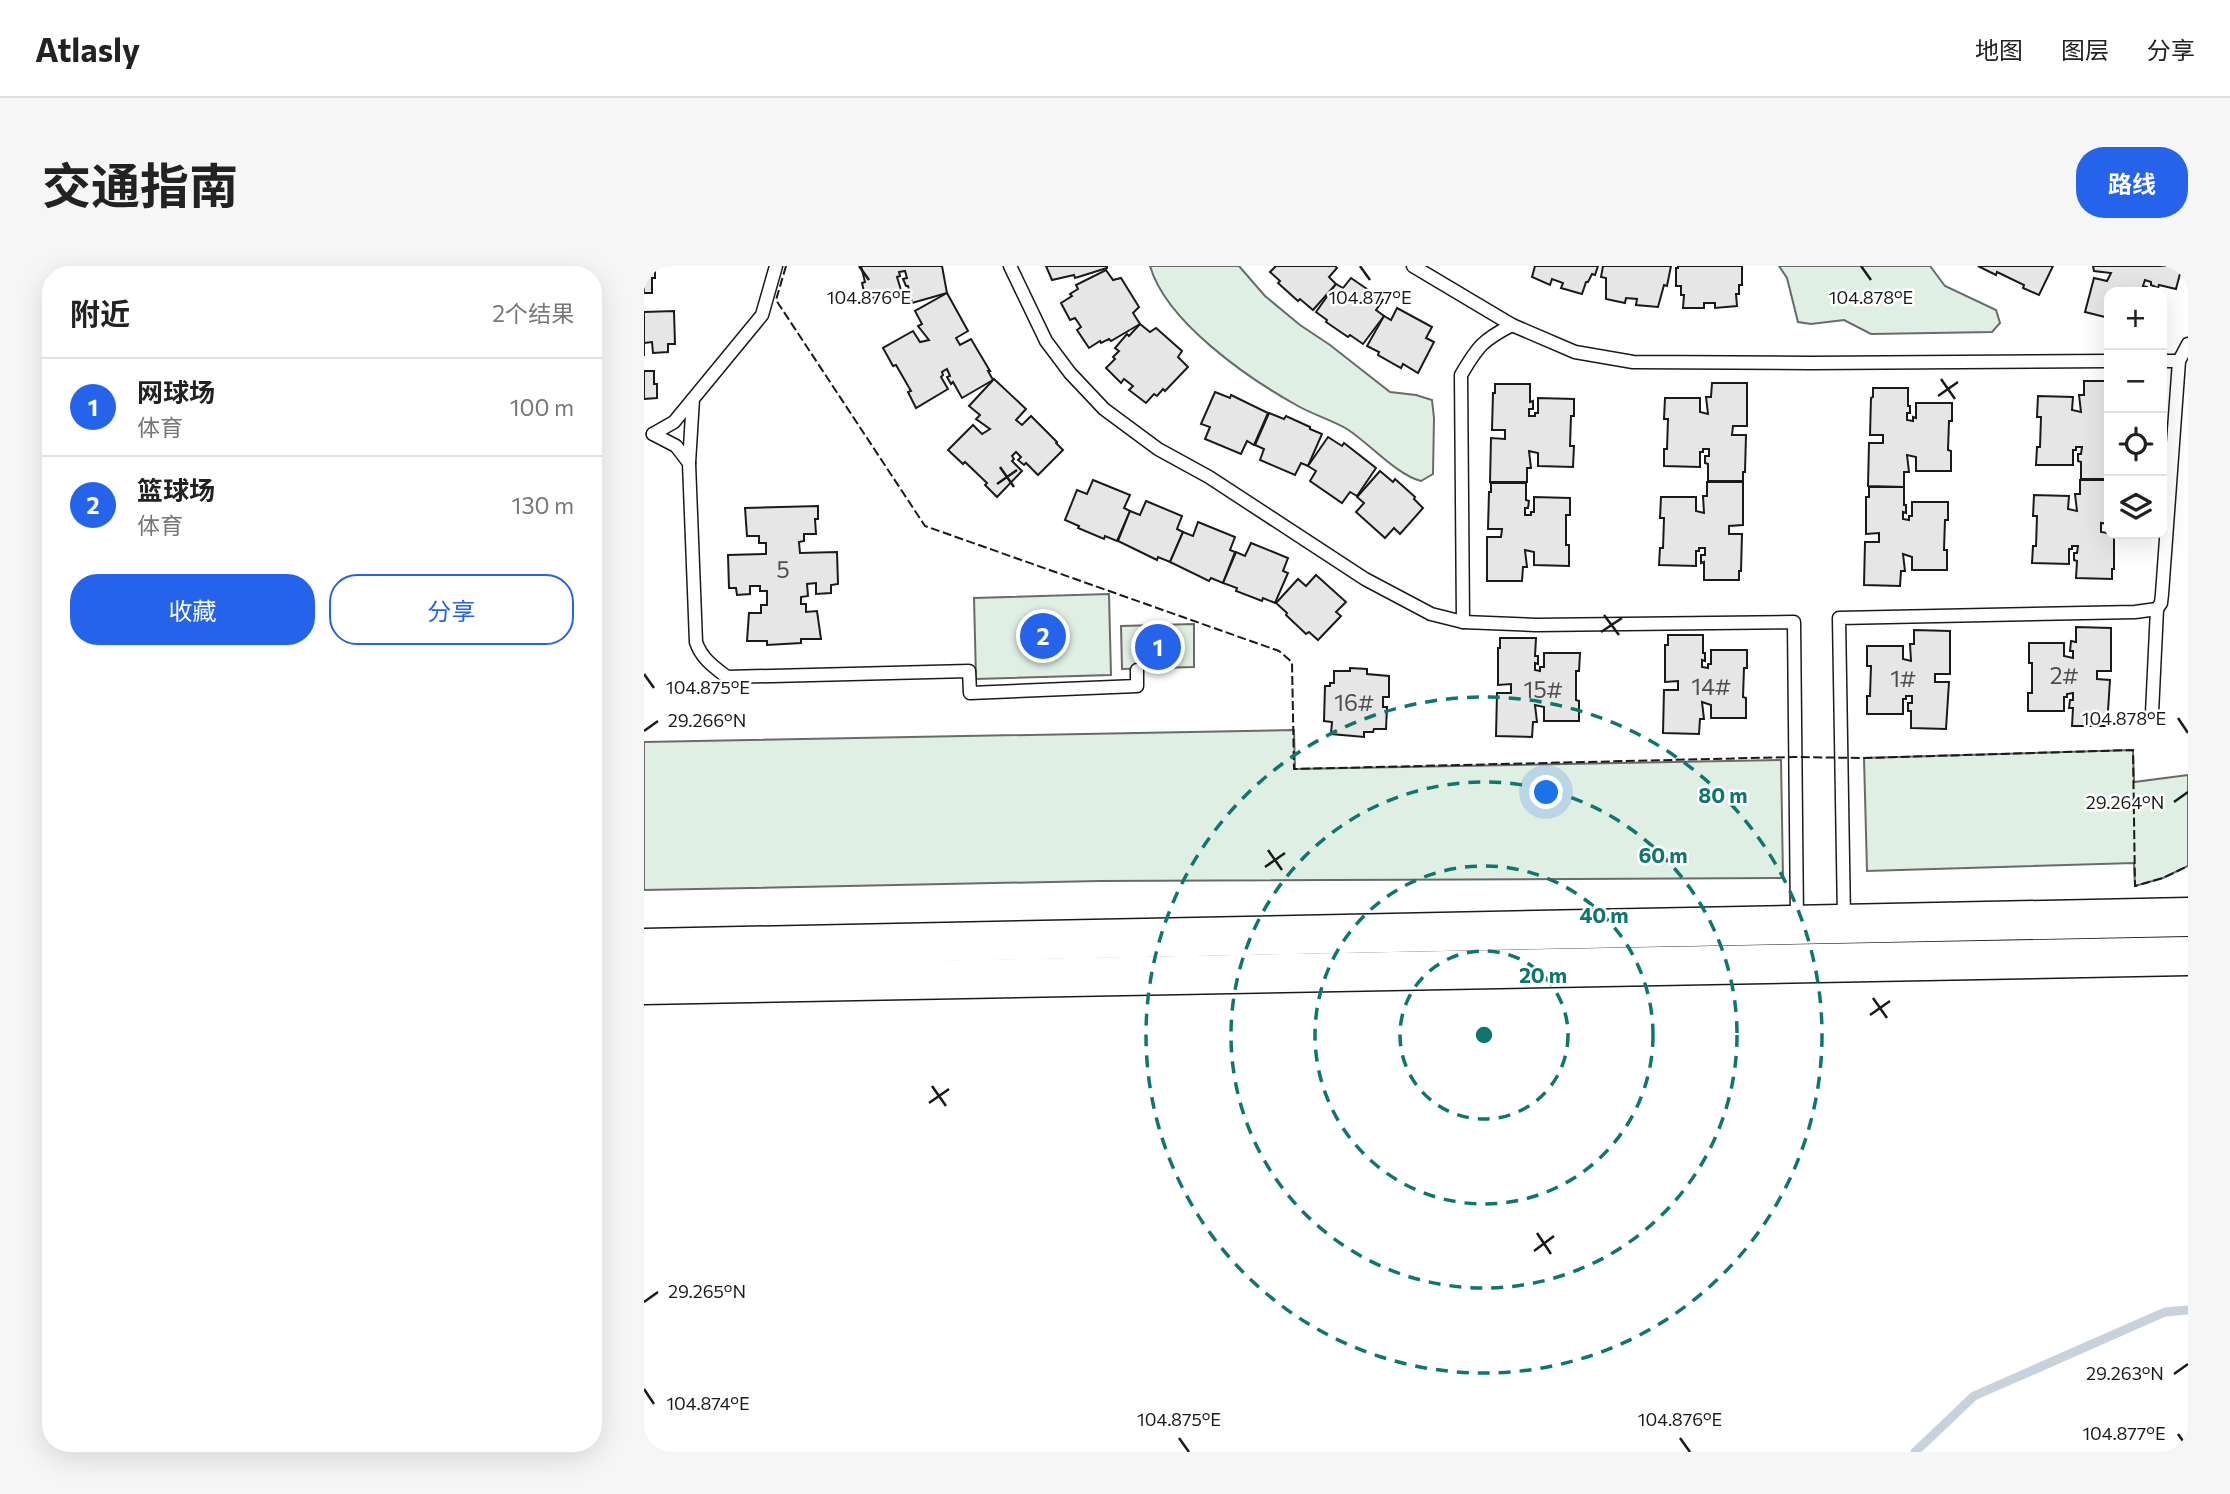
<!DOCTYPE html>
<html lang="zh">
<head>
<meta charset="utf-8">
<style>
	body { margin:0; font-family:Commissioner,"Noto Sans SC",sans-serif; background:#f6f6f6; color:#222 }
	.controls { position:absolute; right:21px; top:21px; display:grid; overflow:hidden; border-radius:14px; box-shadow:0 7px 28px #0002 }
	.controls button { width:63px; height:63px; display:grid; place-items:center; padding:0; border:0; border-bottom:2px solid #e0e0e0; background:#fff; color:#222; font:35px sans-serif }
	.you { position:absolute; left:903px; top:527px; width:24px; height:24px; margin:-18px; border:5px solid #fff; border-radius:50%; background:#1a73e8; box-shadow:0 0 0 10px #1a73e833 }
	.badge { display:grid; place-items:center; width:46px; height:46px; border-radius:50%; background:#2563eb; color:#fff; font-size:23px; font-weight:700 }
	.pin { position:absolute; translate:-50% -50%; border:4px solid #fff; box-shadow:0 2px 7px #0006 }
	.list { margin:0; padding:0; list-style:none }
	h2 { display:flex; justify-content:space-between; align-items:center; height:91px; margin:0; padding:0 28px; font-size:30px }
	h2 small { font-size:23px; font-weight:400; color:#767676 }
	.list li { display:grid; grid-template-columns:46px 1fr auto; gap:21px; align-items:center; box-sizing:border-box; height:98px; padding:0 28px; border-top:2px solid #e0e0e0 }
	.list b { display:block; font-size:26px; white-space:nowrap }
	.list p { margin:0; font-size:23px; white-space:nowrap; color:#767676 }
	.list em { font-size:23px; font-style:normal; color:#767676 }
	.actions { display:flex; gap:14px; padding:21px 28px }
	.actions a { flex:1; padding:16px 0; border:2px solid #2563eb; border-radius:28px; text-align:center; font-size:24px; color:#2563eb }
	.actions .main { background:#2563eb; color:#fff }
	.icon { flex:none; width:38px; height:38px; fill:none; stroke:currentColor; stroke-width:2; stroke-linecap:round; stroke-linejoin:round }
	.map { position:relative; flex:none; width:1544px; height:1186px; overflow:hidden; border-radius:28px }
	header { display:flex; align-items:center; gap:42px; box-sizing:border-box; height:98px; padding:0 35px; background:#fff; border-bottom:2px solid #e0e0e0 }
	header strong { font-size:33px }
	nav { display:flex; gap:38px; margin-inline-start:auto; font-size:24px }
	.intro { display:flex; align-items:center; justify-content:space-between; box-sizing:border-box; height:168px; padding:0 42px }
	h1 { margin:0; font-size:49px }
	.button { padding:18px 32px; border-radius:28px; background:#2563eb; color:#fff; font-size:24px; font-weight:700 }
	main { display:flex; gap:42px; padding:0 42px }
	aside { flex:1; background:#fff; border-radius:28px; box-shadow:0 7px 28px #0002 }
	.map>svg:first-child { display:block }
</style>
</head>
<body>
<header>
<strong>Atlasly</strong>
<nav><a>地图</a><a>图层</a><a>分享</a></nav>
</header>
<div class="intro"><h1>交通指南</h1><a class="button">路线</a></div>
<main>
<aside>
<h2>附近<small>2个结果</small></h2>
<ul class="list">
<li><span class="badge">1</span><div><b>网球场</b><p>体育</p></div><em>100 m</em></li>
<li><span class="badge">2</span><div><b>篮球场</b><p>体育</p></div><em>130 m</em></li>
</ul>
<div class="actions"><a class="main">收藏</a><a>分享</a></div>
</aside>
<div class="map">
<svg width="1544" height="1186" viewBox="0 0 1544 1186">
	<rect width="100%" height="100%" fill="#fff"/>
	<g fill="#e0efe3" stroke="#6a6a6a" stroke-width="2">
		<path d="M506,0H595L621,30L656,59L686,79L746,126L772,129L788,134L790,152L789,208L777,215C753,209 726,178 703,163C688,154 670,149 654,140C605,113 522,56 506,0Z"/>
		<path d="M1135,0H1286L1301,20L1352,44L1356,57L1348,66L1227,68L1200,54L1167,58L1154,56L1143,12Z"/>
		<path d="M465,328L467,409L332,413L330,332Z"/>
		<path d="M550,358V401L478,403L477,360Z"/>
		<path d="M650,464L651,503L1137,494L1139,612L456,615L0,624V476Z"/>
		<path d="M1489,484L1490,516L1544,509V600L1519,612L1491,620L1490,597L1223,605L1220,492Z"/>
	</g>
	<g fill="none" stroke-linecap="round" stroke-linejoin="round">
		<path stroke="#c6d2dc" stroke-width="9" d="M1271,1186L1330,1130L1521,1046L1544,1044"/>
	</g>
	<g fill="#e6e6e6" stroke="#1a1a1a" stroke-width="2">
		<path d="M0,0H11V12H8V27H0Z"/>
		<path d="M217,0H298L303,27L268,37L264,20H262L259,13L263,12L261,5L255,6L256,10L253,11L257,24L222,34L218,17L221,16Z"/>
		<path d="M402,0H463V2L431,12L430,9L408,14Z"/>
		<path d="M632,0H691L693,2L685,11L692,18L669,44L656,33L654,35L634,17L636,15L626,6Z"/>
		<path d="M891,0H954L951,9L948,8L944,16H942L938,28L917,22L919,17L908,13L906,19L888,11Z"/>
		<path d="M959,0H1027L1023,20L1020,19L1014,41L992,39L993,33L982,32L981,37L962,33V12L957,11Z"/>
		<path d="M1034,0H1098V19H1095V28H1092L1093,40L1071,42V37H1060V42H1039L1040,29H1037V20H1032V2H1034Z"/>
		<path d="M1334,0H1409L1395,29L1379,22L1380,19L1353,6L1352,9Z"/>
		<path d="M1449,0H1538L1532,23L1515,19L1514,22L1507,19V16L1501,14L1499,20L1503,21L1502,24L1511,26H1465V48H1462L1461,51L1441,46L1450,12L1463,15L1467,7L1450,5Z"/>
		<path d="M462,4L469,14L477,12L495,41L489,47L496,58L467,75L465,73L457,77L456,75L445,82L433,64L437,61L431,52L426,54L417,37L428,30L426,28L434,23L432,19Z"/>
		<path d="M707,12L739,34L732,44L740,50L719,78L706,69L704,71L682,56L683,54L672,46L692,18L699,22Z"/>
		<path d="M303,27L324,65L312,72L316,79L327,73L346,105H344L349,114L318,132L309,116L307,118L303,111L306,110L303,103L298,106L299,109L297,111L304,123L272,142L264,126L267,125L252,99L249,100L239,82L269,65L276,76L285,74L274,60L278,58L271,45Z"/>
		<path d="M753,42L788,61L782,72L790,76L774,107L759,98L757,102L734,89L735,86L723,80L740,50L747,54Z"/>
		<path d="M30,45L31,78H24V86L9,87L8,76L0,77V90V46Z"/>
		<path d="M496,58L506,66L512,62L538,85L534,91L544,101L521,125L519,123L513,130L510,128L502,137L485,124L489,120L480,113L477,117L462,102L471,93L469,91L475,85L471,82L483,68L485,70Z"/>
		<path d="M0,105H10V118H13V132L0,133Z"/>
		<path d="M350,113L382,143L372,154L378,159L387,150L413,176L412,177L419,184L394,209L382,197L380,199L374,194L377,191L372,186L368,190L370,193L368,195L378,205L353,231L341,219L343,217L321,196L319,198L304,184L329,159L338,168L346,163L332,153L336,149L325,140Z"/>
		<path d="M1440,115H1465V159H1461V167H1465V213H1437V196L1434,195V188H1437L1438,181H1432V184H1429V199H1392L1393,181H1396L1397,151H1393L1394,130L1429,131L1428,144L1437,146L1435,129H1440Z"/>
		<path d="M1068,117H1103V160H1089L1088,169H1102L1101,206H1099V215H1064V198L1061,197V190H1065V183H1059V186H1056V201L1020,200V183H1023L1024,153H1020L1021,132H1056V146L1064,148L1062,131H1067Z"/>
		<path d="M851,118H886V136L889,135V143H885V150H891V147H894V132L930,133V150H927L926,180H930L929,201L894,200V187L885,185L887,202H883V216H846L847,172L861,173V164H848L849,127H851Z"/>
		<path d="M1229,122H1264V140H1266V147H1263V154L1269,155V151L1272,152V137H1308V155H1305L1304,184L1307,185V205H1272V191L1263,189L1265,206H1260V221L1224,220L1225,177H1239V169H1226L1227,132L1229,131Z"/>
		<path d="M571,126L586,132L587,129L624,147L610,179L603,175L597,188L561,173L566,161L557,158Z"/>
		<path d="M625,147L640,153L642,150L666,161V163L678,168L664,200L657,197L651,209L616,194L620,183L611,179Z"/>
		<path d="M684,171L698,180L700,177L732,202L713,230L706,226L698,237L666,215L672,205L664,200Z"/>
		<path d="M736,205L749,216L751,213L771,231L770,233L779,242L756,268L750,262L741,272L712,246L720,237L713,231Z"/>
		<path d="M449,214L486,229L480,242L486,245L473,275L461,270L460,273L434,262L435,260L421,254L433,224L443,228Z"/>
		<path d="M1436,214H1465V258L1457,257V266L1470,268V303H1468V313L1432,312L1433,295L1430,294V287H1433L1434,280H1428V283H1425V298L1388,297L1389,280H1392L1393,250H1389L1390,229L1425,230L1424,243L1433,245L1431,228H1436Z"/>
		<path d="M1063,216H1099V259L1085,260V268H1098L1097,305H1095V314H1060V296L1057,297V289H1061V282H1055V285H1052V300L1015,299L1016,282H1019L1020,252H1016L1017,231H1052V245L1060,247L1059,230H1063Z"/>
		<path d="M847,217H882V234L885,235L884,242H881V249H887V246H890V231L926,232V249H922V279H925V300L890,299V286L881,284L883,301H879L878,315H843V271H857L858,263H844L845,226H847Z"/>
		<path d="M1225,221H1260V239H1262V247L1259,246V253L1265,254V250H1268V236H1304V254H1301L1300,284H1303V304H1268V291L1259,288L1261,305H1257L1256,320L1220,319L1221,276H1235V267L1222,268V231H1225Z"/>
		<path d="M502,235L538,250L533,263L539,266L526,296L514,291L513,294L474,275L486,245L496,249Z"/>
		<path d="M174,240V253H171L172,268H160V275L155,276L156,287L193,286L194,318L187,319V327L172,328V317L163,318L164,330L157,331V338H162V346L173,345L177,373H157V377L123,379V375H103L105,347H117V339H123V325H116V320H106V328L93,329L92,322H85L84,289L122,288V277H115V270H103L101,242Z"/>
		<path d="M554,256L591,271L586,284L591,286L579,317L567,312L565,315L526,296L539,266L549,270Z"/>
		<path d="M607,277L644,292L639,305L644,307L631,337L619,332L618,335L592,325L593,322L579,317L592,286L601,290Z"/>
		<path d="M672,309L702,336L692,346L697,350L674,374L665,366L662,368L642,349L643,347L632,337L654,313L662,320Z"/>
		<path d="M1432,361L1467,362V405H1453V413L1466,414L1463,460H1428L1429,442H1425L1426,434H1429V427L1423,428V431H1420V445H1384V427H1388V397H1385V377H1420V390L1429,392V385H1426L1427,375L1432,376Z"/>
		<path d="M1270,364L1306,365V408H1291V416H1305L1302,463L1267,462V445H1264V437H1268V430H1262V433H1259V448H1223V430H1226L1227,400H1223V380H1259V393L1267,395L1266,378H1270Z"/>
		<path d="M1024,369H1059V387H1061V395L1058,394V401L1064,402V398H1067V384H1103V402H1100L1099,431L1102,432V452H1067V439L1058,436L1060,453H1056L1055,468L1019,467L1020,424H1034V415L1021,416V379H1024Z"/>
		<path d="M856,372H892L891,390H894V398L891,397V404L896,405V401H900V387H936L935,405H932V434L935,435V455H900V441L891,439L893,456H889L888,471L852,470L853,427H867V418L854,419V382H856Z"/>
		<path d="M706,402L723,403V408L745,410V431H739V441H743L742,463H730L729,466H720V471L687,468L688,456L680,455L681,420H686V417H690V405H706Z"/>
	</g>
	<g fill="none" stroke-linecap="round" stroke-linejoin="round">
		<defs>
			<g id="lane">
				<path d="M366,0L402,75L426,107L460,143L514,183L565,211L721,313L787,348L819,356L892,359L1150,356L1153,655"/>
				<path d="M769,0L868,59L931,86L989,96L1167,97L1465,95"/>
				<path d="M1518,95H1535"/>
				<path d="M9,168L32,180L45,197L52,376C57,392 70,401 83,411L325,405L326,427L493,420V404"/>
				<path d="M9,168L30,156L118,49L132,0"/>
				<path d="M45,197L49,133"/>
				<path d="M819,356L817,109C834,80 839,74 868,59"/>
				<path d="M1508,447L1513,343"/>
				<path d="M1200,653L1195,352L1491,346L1513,343L1517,337L1518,328L1535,95L1544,78"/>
			</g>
			<g id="highway">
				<path d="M0,682L1544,651"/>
				<path d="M0,719L1544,690"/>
			</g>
		</defs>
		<use href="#lane" stroke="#1a1a1a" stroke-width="15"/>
		<use href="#highway" stroke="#1a1a1a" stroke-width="41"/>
		<use href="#lane" stroke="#fff" stroke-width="12"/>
		<use href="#highway" stroke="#fff" stroke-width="38"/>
		<path stroke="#1a1a1a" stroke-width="2" stroke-dasharray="9 3.5" stroke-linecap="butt" d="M142,0L132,34L281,260L635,385L648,396L650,503L1150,491L1220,492L1489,484L1491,620L1519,612L1544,600"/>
	</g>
	<path fill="none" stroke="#1a1a1a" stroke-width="2.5" d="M215,0L225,14M716,0L726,14M1217,0L1227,14M1297,113L1311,133M1294,130L1314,116M356,201L370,221M353,218L373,204M960,349L975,369M957,366L978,352M0,408L10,422M1534,452L1544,467M0,465L14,455M1530,536L1544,526M624,584L638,604M621,601L641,587M1229,732L1243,752M1226,749L1246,735M288,820L302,840M285,837L305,823M893,967L907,988M890,985L910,970M0,1036L14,1026M1530,1108L1544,1098M0,1123L10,1138M1534,1168L1544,1182M535,1172L545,1186M1036,1172L1046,1186"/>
	<g fill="none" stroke="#0f766e" stroke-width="3.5" stroke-dasharray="12 9">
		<circle cx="840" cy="769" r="84"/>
		<circle cx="840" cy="769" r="169"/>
		<circle cx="840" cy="769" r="253"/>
		<circle cx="840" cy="769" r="338"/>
	</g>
	<g text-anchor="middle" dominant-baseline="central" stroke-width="5" stroke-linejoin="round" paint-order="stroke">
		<g font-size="23" fill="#4d4d4d">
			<text x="139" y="303">5</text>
			<text x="1420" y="409">2#</text>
			<text x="1259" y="412">1#</text>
			<text x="1067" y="420">14#</text>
			<text x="899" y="423">15#</text>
			<text x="710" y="436">16#</text>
		</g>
	</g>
	<g font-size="18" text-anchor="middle" fill="#1a1a1a" stroke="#fff" stroke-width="5" stroke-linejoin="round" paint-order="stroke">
		<text x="1227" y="38">104.878°E</text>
		<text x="225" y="38">104.876°E</text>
		<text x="726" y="38">104.877°E</text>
		<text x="64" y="428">104.875°E</text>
		<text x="1480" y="459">104.878°E</text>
		<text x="63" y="461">29.266°N</text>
		<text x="1481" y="543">29.264°N</text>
		<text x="63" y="1032">29.265°N</text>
		<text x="1481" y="1114">29.263°N</text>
		<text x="64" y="1144">104.874°E</text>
		<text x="535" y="1160">104.875°E</text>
		<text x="1036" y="1160">104.876°E</text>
		<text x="1480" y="1174">104.877°E</text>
	</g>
	<circle cx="840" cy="769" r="10" fill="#0f766e" stroke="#fff" stroke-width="3.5"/>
	<g font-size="21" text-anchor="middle" font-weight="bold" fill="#0f766e" stroke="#fff" stroke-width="5" stroke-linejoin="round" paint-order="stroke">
		<text x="1079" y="537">80 m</text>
		<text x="1019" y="597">60 m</text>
		<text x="960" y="657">40 m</text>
		<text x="899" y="717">20 m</text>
	</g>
</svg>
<div class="controls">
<button>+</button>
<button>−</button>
<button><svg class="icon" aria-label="locate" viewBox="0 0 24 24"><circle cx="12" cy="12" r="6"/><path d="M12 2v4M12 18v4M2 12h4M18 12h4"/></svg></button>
<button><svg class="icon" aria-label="layers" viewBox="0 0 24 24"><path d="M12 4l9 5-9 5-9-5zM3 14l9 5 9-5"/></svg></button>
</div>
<div class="you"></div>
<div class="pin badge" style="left:514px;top:381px">1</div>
<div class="pin badge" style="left:399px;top:370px">2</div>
</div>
</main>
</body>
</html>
